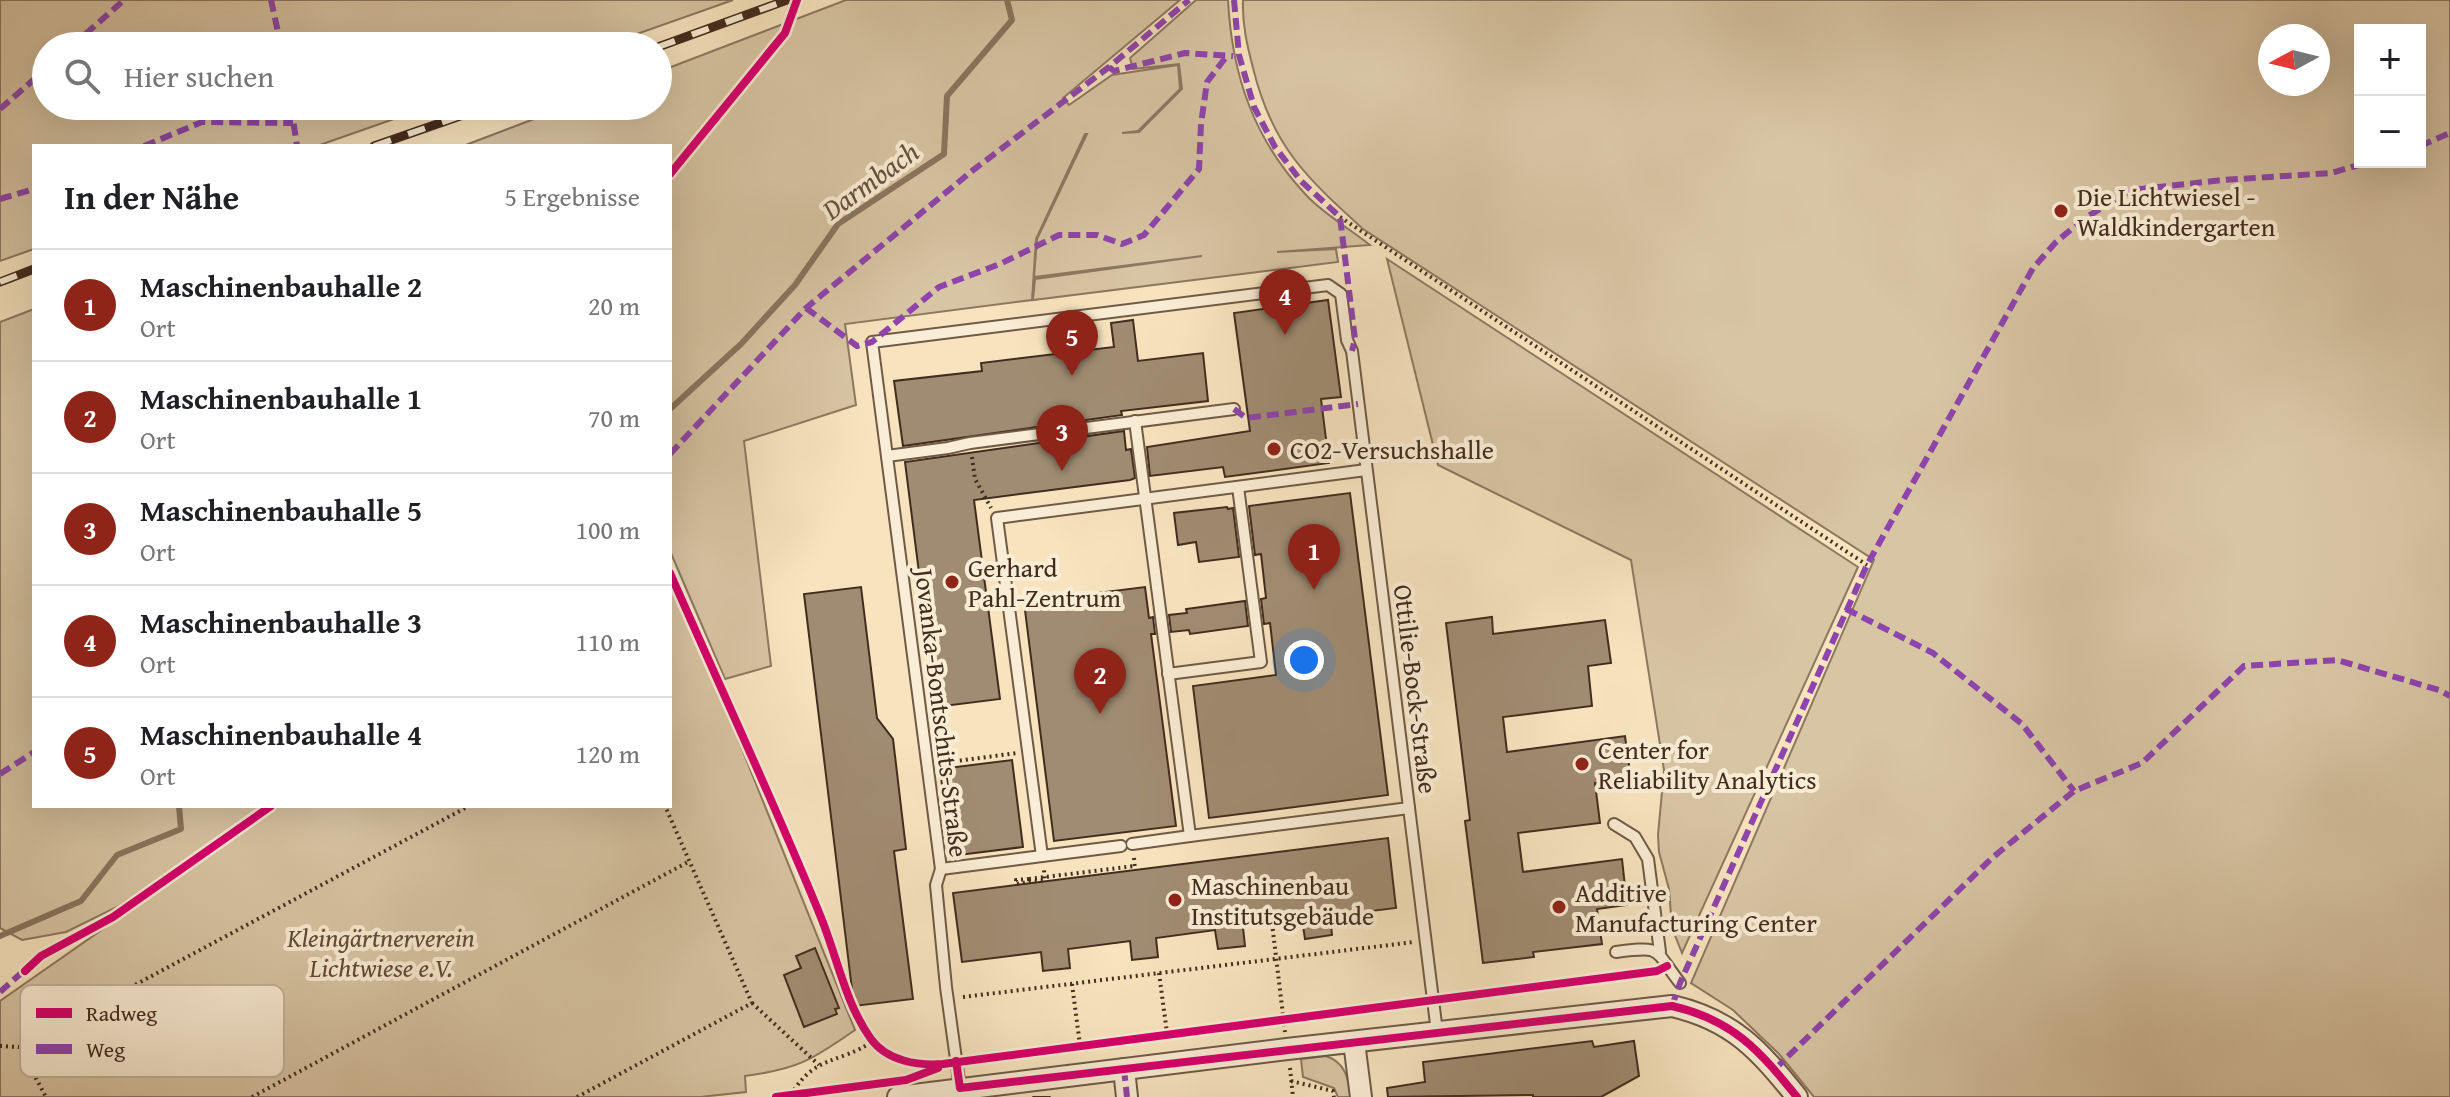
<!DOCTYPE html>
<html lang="de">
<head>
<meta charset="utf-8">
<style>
	body { margin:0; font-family:"Gentium Book Plus",serif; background:#f2f2f2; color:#202124 }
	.controls { position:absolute; right:24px; top:24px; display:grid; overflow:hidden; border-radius:0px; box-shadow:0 8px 32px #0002 }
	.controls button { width:72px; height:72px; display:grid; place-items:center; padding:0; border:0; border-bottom:2px solid #e0e0e0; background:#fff; color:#202124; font:40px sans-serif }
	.compass { position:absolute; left:2258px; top:24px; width:72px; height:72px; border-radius:50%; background:#fff; box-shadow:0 8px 32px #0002; rotate:263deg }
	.you { position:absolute; left:1304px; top:660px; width:28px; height:28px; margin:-20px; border:6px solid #fff; border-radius:50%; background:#1a73e8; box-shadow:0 0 0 12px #1a73e833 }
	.badge { display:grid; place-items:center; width:52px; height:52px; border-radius:50%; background:#8f2418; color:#fff; font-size:26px; font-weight:700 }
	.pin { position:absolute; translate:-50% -66px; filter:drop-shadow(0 2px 4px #0008) }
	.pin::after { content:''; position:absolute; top:42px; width:28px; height:24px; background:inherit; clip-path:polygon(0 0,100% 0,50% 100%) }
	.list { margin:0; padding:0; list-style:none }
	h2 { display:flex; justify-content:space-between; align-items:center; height:104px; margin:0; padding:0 32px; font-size:34px }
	h2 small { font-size:26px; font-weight:400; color:#757577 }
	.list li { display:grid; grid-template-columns:52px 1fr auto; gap:24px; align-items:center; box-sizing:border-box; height:112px; padding:0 32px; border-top:2px solid #e0e0e0 }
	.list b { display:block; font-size:30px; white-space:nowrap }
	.list p { margin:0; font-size:26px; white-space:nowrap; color:#757577 }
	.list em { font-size:26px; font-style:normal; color:#757577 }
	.icon { flex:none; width:44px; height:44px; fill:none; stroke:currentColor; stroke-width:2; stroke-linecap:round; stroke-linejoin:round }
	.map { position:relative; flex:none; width:2450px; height:1097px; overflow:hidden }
	.search { position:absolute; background:#fff; box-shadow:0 8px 32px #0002; left:32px; top:32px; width:640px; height:88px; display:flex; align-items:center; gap:20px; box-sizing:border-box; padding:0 28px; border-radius:44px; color:#757577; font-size:30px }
	.panel { position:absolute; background:#fff; box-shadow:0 8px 32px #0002; left:32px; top:144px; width:640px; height:664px; border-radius:0px }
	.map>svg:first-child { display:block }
</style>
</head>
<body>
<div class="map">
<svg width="2450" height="1097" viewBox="0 0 2450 1097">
	<rect width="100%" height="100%" fill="#f7e4bf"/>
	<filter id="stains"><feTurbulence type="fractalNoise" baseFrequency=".0025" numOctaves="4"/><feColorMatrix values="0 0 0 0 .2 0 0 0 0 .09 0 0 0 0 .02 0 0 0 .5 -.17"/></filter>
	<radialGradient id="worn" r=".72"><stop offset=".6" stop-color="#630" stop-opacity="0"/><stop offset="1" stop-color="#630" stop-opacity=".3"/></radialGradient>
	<g fill="#d8c5a4" stroke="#8d7861" stroke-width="2" fill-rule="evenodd">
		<path d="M0,0H733L603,46H46V106H431L317,146H34V249L0,261Z"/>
		<path d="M846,0H1180L1063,98L1069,105L1112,75L1178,65L1180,89L1138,131L1122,133L1139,132L1182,89L1179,64L1133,69L1130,58L1196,0H1228C1232,76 1254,140 1307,196C1324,214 1350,229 1370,245L1277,252L1336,249L1338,262L1033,300L1035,279L1202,256L1034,277L1037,239L1087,134H1085L1036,239L1032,300L845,324L856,405L744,441L771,666L725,679L670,551V146H463L568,106H658V72Z"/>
		<path d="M1243,0H2450V1097H1814L1779,1054L1733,1010L1691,983L1874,560L1363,229C1306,177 1272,146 1253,68C1247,45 1242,23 1243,0ZM2360,30H2420V162H2360ZM2270,36H2318V84H2270Z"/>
		<path d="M1387,259L1858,567L1682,953L1672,928L1669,889L1659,852L1658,835L1664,770L1631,560L1438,465Z"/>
		<path d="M34,309V806H263L119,906L66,932L22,940L0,928V322Z"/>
		<path d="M670,579L703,652L855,1030C812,1060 798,1069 745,1076L746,1092L700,1097H0V1001L279,806H670Z"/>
		<path d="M1326,1056C1346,1063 1348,1078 1351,1097H1338L1334,1088L1303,1077L1301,1059Z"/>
	</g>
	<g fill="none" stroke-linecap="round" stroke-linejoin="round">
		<g stroke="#89755e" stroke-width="6">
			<path d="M670,409L741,344L795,285L838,224L944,154L947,96L1012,20L1007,0"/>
			<path d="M0,936L81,901L117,855L181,829L179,806"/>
		</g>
	</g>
	<g fill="#a08c72" stroke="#422c1e" stroke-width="2">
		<path d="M1328,300L1341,397L1321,399L1329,463L1225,477L1223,467L1150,476L1147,447L1250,431L1234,313Z"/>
		<path d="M1133,320L1138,361L1203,353L1208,401L1121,411L1122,415L903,446L894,381L982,371L981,363L1114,347L1111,323Z"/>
		<path d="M1124,431L1126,450L1131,449L1135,478L1130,480L974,500L1000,699L936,707L905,462Z"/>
		<path d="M1350,493L1388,795L1209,818L1193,686L1276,675L1270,623L1264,624L1261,599L1266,598L1261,554L1255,555L1249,506Z"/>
		<path d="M1227,507L1228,509L1233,508L1239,557L1199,562L1196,542L1178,545L1174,513Z"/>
		<path d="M861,587L877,718L893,739L906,849L894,851L913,999L854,1006L804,594Z"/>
		<path d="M1145,587L1149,618L1153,617L1155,634H1151L1176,826L1054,841L1024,602Z"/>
		<path d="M1245,601L1248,626L1190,634L1189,630L1171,632L1169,615L1187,613L1186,609Z"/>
		<path d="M1492,617L1493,634L1605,620L1611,663L1588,666L1592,706L1503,717L1507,752L1625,736L1631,779L1595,783L1600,823L1518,833L1523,872L1622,859L1627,905L1597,909L1602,944L1533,952L1534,957L1483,963L1465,821L1470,820L1446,623Z"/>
		<path d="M1012,760L1023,847L951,856L940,769Z"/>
		<path d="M1388,838L1396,908L1330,916L1332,935L1305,939L1302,919L1243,927L1245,946L1218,949L1215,930L1156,938L1158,957L1132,960L1130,941L1068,949L1070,968L1043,971L1041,952L962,962L953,893Z"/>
		<path d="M815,948L839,1008L835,1009L837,1014L804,1027L784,975L801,968L796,956Z"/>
		<path d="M1592,1041L1594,1047L1634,1041L1639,1076L1601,1097H1533V1095L1388,1097L1387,1088L1425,1082L1423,1062Z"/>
	</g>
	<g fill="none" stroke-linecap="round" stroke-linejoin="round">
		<defs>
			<g id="lane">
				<path d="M1135,421L1190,836L1409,808"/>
				<path d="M887,456L948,448L970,443L1234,409"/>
				<path d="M1168,674L1261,662L1238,487"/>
				<path d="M1614,824L1635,837L1648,859L1660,952"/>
				<path d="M1132,844L1190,836"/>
				<path d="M1042,856L1121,846"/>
				<path d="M941,869L1042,856L997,518L1366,470"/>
				<path d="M1616,952C1663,946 1653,948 1680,983"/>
				<path d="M960,1088L946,987L936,885L941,869L872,342L1328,285L1341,294L1347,340L1352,351L1437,1032"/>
			</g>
			<g id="street">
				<path d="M1354,1042L1361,1097"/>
				<path d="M1124,1069L1127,1097"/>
				<path d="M898,1097L1287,1049L1672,1006C1733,1020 1759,1050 1797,1097"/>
			</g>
		</defs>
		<use href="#lane" stroke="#6f5a46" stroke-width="14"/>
		<use href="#street" stroke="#6f5a46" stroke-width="24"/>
		<g stroke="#422c1e" stroke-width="4" stroke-dasharray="2 4" stroke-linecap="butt">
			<path d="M1340,217L1867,565"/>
			<path d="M972,457L975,479L991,508"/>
			<path d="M942,763L1017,753"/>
			<path d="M1134,858L1135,870"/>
			<path d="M1029,879L1016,880V884L1045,880L1044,870"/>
			<path d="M1272,923L1285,1032"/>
			<path d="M1159,973L1167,1033"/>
			<path d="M1072,984L1080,1045"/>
			<path d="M963,997L1414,942"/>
			<path d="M752,1003L819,1065"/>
			<path d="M0,1046L19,1047L46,1097"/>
			<path d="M19,1047L469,806"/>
			<path d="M1290,1068L1293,1097"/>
			<path d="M1291,1081L1333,1091L1334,1097"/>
			<path d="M791,1095C815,1054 838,1065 873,1041"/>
			<path d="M252,1097L688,862"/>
			<path d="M577,1097L752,1003L665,806"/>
		</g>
		<use href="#lane" stroke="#faedd5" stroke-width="10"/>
		<use href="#street" stroke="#faedd5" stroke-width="20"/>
		<path stroke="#422c1e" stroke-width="2" d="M1033,1097H1050"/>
		<defs>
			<g id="rail">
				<path d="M658,47L787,0"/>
				<path d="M374,146L489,106"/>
				<path d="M0,282L34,269"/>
			</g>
		</defs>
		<use href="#rail" stroke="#422c1e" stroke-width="9"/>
		<use href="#rail" stroke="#faedd5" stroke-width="6" stroke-dasharray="18" stroke-linecap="butt"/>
		<path stroke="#422c1e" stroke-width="4" stroke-dasharray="2 4" stroke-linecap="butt" d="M1029,879L1135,866"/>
		<g stroke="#8e44ad" stroke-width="6" stroke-dasharray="12 6" stroke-linecap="butt">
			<path d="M271,0L281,46"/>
			<path d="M1234,0L1239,55L1254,107L1275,147L1301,181L1340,217L1355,339L1352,351"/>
			<path d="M72,46L124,0"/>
			<path d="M1109,67L1114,71L1185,53L1233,56"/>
			<path d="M291,106L297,146"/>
			<path d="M0,109L46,69"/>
			<path d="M144,146L202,122L293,123"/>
			<path d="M2420,146L2450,133"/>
			<path d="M0,199L34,189"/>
			<path d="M806,308L857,346L872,342L939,287L1000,264L1059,235H1097L1122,244L1144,235L1199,169L1201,124L1207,82L1226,57"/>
			<path d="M1234,409L1246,418L1358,404"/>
			<path d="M670,454L806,308L972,171L1109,67L1189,0"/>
			<path d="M1846,609L1933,653L2022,724L2074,791"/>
			<path d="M0,774L34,752"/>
			<path d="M0,992L28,967"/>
			<path d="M1672,1006L1680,983L1867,565L2033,268L2056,242L2085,218L2132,190L2223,180L2331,173L2369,162"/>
			<path d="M1124,1069L1127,1097"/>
			<path d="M1775,1069L1992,858L2074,791L2142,763L2244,666L2337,660L2439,690L2450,696"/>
		</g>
		<defs>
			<g id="cycleway">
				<path d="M670,174L785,33L797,0"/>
				<path d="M670,573C720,687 773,800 820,915C837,956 845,1003 871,1039C887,1061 918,1066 943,1064L1657,971L1667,966"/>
				<path d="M25,971L41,956L113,917L271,806"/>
				<path d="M956,1061L960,1088L1672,1006C1733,1020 1759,1050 1797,1097"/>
				<path d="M776,1097L906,1080L938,1068"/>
			</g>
		</defs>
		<use href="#cycleway" stroke="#faedd5" stroke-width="13"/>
		<use href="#cycleway" stroke="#d6006c" stroke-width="8"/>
	</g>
	<g fill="#8f2418" stroke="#faedd5" stroke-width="3">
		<circle cx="2061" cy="211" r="8"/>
		<circle cx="1274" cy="449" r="8"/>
		<circle cx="952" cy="582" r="8"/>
		<circle cx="1582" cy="764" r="8"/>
		<circle cx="1175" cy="900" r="8"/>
		<circle cx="1559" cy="907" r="8"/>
	</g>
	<g text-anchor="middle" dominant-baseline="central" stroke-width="8" stroke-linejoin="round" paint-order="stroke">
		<g font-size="26" fill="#422c1e" stroke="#faedd5" text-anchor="start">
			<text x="2077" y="196">Die Lichtwiesel -<tspan x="2077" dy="30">Waldkindergarten</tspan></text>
			<text x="1290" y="449">CO2-Versuchshalle</text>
			<text x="968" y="567">Gerhard<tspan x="968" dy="30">Pahl-Zentrum</tspan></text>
			<text x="1598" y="749">Center for<tspan x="1598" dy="30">Reliability Analytics</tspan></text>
			<text x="1191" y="885">Maschinenbau<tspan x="1191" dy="30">Institutsgebäude</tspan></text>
			<text x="1575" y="892">Additive<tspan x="1575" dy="30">Manufacturing Center</tspan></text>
		</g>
		<g font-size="26" fill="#422c1e" stroke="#faedd5">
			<text transform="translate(1416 689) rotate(83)">Ottilie-Bock-Straße</text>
			<text transform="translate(942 713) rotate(83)">Jovanka-Bontschits-Straße</text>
		</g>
		<g font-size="26" font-style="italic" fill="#604b39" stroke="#faedd5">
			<text x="381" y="937">Kleingärtnerverein<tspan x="381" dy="30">Lichtwiese e.V.</tspan></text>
		</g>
		<g font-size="28" font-style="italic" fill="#66503e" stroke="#faedd5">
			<text transform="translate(870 180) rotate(-36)">Darmbach</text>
		</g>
	</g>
	<rect x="20" y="985" width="264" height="92" rx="12" fill="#faedd5" stroke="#c3b39e" stroke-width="2"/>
	<rect x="36" y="1008" width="36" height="10" fill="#d6006c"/>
	<rect x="36" y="1044" width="36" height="10" fill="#8e44ad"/>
	<g font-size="22" fill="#422c1e">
		<text x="86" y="1021">Radweg</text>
		<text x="86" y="1057">Weg</text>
	</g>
	<rect width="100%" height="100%" filter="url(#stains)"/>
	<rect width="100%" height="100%" fill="url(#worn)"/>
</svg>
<div class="controls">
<button>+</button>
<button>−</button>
</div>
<svg class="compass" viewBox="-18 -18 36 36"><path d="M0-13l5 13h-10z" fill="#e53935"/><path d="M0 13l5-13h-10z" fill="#757577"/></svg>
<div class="you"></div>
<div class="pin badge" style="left:1314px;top:590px">1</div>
<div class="pin badge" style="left:1100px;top:714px">2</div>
<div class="pin badge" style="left:1062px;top:471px">3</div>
<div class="pin badge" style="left:1285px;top:335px">4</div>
<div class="pin badge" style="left:1072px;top:376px">5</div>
<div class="search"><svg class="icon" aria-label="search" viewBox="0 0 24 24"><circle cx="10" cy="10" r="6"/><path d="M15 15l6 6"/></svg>Hier suchen</div>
<section class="panel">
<h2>In der Nähe<small>5 Ergebnisse</small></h2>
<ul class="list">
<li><span class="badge">1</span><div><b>Maschinenbauhalle 2</b><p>Ort</p></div><em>20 m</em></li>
<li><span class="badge">2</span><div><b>Maschinenbauhalle 1</b><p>Ort</p></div><em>70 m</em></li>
<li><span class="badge">3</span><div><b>Maschinenbauhalle 5</b><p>Ort</p></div><em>100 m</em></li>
<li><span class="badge">4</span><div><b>Maschinenbauhalle 3</b><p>Ort</p></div><em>110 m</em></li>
<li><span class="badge">5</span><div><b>Maschinenbauhalle 4</b><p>Ort</p></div><em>120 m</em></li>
</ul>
</section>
</div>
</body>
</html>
